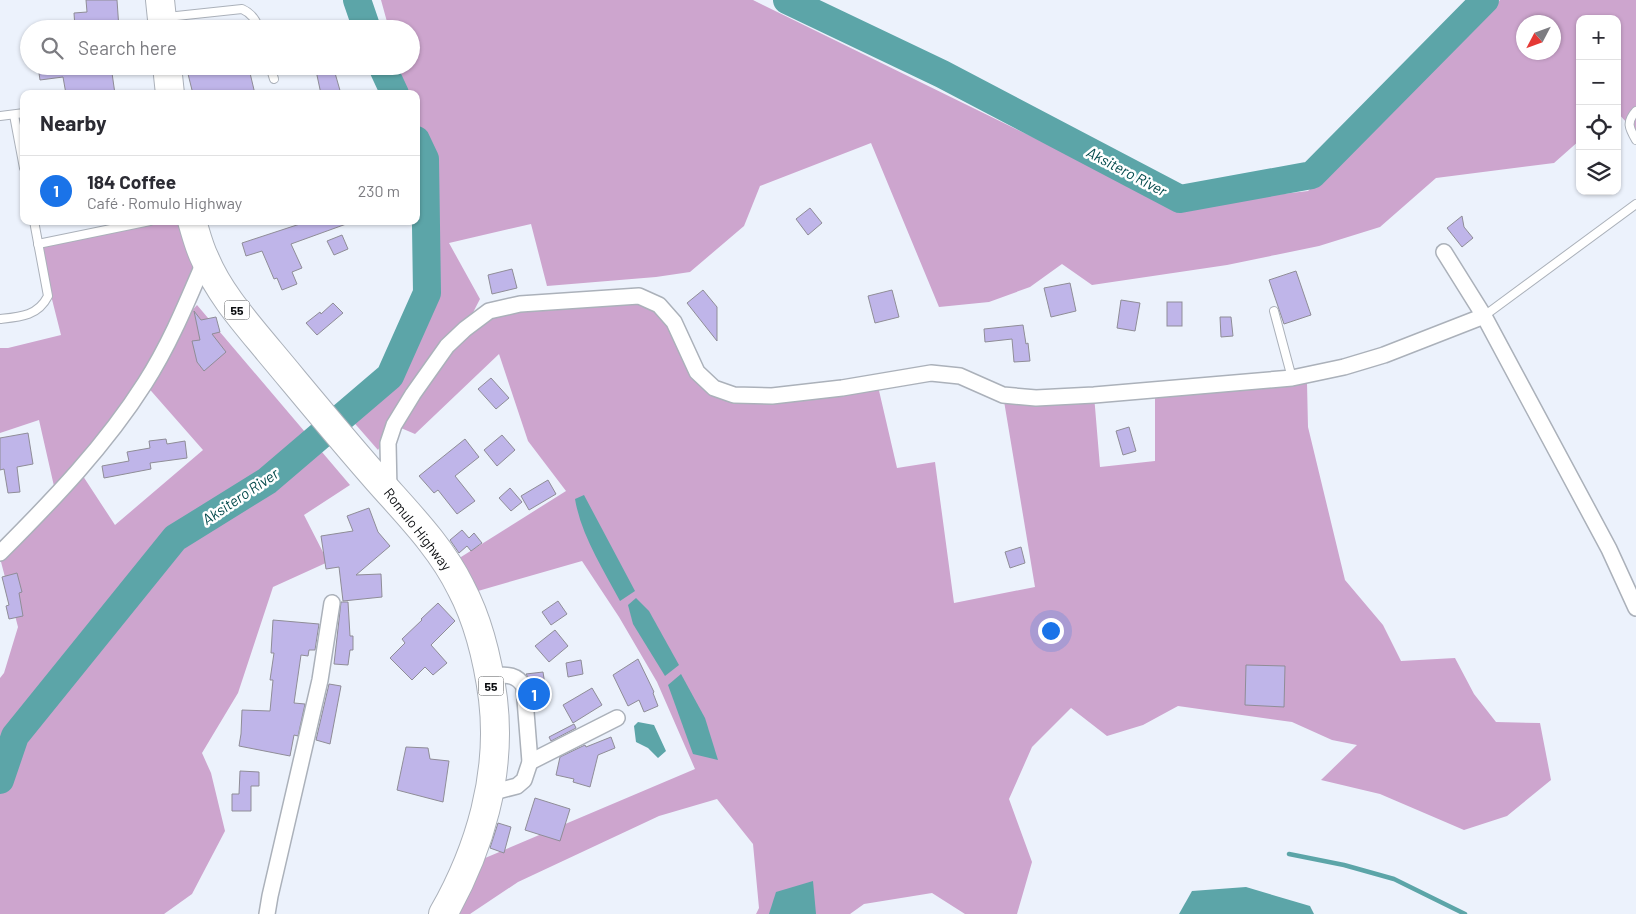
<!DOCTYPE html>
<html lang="en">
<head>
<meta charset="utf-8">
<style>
	body { margin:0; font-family:Barlow,sans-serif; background:#f2f2f3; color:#2b2b33 }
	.controls { position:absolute; right:15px; top:15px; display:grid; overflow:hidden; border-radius:10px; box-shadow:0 1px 4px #0004 }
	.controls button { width:45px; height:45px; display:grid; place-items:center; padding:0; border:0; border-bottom:1px solid #e1e1e2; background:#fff; color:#2b2b33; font:25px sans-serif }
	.compass { position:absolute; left:1516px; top:15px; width:45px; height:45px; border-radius:50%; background:#fff; box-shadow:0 1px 4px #0004; rotate:229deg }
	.you { position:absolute; left:1050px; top:630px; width:18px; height:18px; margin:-12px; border:4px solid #fff; border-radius:50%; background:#1a73e8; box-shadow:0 0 0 8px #1a73e833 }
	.badge { display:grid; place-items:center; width:32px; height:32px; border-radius:50%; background:#1a73e8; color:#fff; font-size:16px; font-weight:700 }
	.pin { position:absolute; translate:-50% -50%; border:2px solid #fff; box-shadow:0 1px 5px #0006 }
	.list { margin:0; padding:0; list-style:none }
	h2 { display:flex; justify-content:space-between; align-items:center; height:65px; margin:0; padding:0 20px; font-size:21px }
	h2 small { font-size:16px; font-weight:400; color:#7c7c81 }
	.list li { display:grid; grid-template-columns:32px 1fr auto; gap:15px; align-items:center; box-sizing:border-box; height:70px; padding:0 20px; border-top:1px solid #e1e1e2 }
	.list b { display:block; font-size:19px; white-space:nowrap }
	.list p { margin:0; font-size:16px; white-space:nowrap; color:#7c7c81 }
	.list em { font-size:16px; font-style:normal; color:#7c7c81 }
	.icon { flex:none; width:28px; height:28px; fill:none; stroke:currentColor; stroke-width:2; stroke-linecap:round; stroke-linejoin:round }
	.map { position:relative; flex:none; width:1636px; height:914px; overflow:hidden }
	.search { position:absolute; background:#fff; box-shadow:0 1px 4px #0004; left:20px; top:20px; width:400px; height:55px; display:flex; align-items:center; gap:12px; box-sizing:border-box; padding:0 18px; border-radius:28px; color:#7c7c81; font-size:19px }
	.panel { position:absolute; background:#fff; box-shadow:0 1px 4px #0004; left:20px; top:90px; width:400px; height:135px; border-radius:10px }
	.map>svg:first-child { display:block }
</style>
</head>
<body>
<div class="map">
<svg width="1636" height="914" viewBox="0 0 1636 914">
	<rect width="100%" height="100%" fill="#ecf2fc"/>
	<g fill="#cda5ce" fill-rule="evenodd">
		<path d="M381,0H753L1175,207L1308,191L1500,0H1636V133L1617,112V19H1580V140L1554,163L1436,178L1380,227L1319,246L1227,265L1092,285L1062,264L1030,287L989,302L939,307L871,143L760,186L744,226L690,272L656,277L547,286L531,224L449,243L480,299L465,328L489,311L654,303L697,372L734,395L877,382L897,468L935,462L954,603L1035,587L1003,395H1094L1100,467L1155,461V390L1318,373L1307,383L1308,427L1345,580L1383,625L1401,661L1455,658L1474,694L1496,722L1540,723L1551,780L1507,816L1464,830L1380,794L1321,780L1357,745L1332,740L1292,722L1178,706L1143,725L1107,736L1071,708L1032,747L1009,799L1032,862L1017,914H965L932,893L864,904L850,914H756L759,908L753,844L717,799L659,816L518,882L470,914H453L478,861L695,769L657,682L619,617L582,561L471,593L453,562L566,491L528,441L499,354L415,434L394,425L378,450L350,418L390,376L427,293L425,168L416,133V94H406L399,66H411V29H389ZM1524,22H1554V52H1524Z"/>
		<path d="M150,221H177L197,279L173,332L197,305L350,485L304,515L328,562L273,587L238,693L202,753L211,773L225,831L192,894L164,914H0V678L4,673L18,627L0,558L56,495L39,420L0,433V348H8L61,335L38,244ZM145,384L203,450L115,525L79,470Z"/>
	</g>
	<g fill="#5ca5a8">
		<path d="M584,495L635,591L620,601C603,569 581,535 575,499Z"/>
		<path d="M636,598L649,611L679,665L665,676L633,624L628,605Z"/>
		<path d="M681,674L705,718L718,760L693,754L668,685Z"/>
		<path d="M638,722L654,725L666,751L658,758L648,748L636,742L634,726Z"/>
		<path d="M813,881L816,914H769L776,892Z"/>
		<path d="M1246,887L1310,906L1314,914H1179L1192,891Z"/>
	</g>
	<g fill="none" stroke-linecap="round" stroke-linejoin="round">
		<path stroke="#5ca5a8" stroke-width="4.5" d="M1289,854L1344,865L1394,879L1465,914"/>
		<g stroke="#5ca5a8" stroke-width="28">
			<path d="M357,0L367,29"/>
			<path d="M787,0L942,74L1180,199L1312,175L1485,0"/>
			<path d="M382,66L395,94"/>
			<path d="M0,780L15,736L175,538L267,481L390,376L427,293L425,159L416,140"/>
		</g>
	</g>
	<g fill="#bfb5e9" stroke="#8f8d97">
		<path d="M86,0H117L119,29L75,28L74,13L87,12Z"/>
		<path d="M38,66H111L115,94H66L63,77L40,80Z"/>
		<path d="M186,66H247L248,73H250L255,94H193Z"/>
		<path d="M315,66H333L341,94H321Z"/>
		<path d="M810,208L822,223L808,235L796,219Z"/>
		<path d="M1462,216L1464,227L1473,238L1462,247L1447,228Z"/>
		<path d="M309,221H349V223L291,244L302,268L292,272L297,284L282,290L277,278L274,279L262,251L246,256L242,243Z"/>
		<path d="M342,235L348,249L334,255L327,241Z"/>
		<path d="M512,269L517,288L492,294L488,275Z"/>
		<path d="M1296,271L1311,315L1284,324L1269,280Z"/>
		<path d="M1070,283L1076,311L1051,317L1044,288Z"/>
		<path d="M703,290L717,307V341L687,303Z"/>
		<path d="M892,290L899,317L875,323L868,296Z"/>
		<path d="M1121,300L1140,303L1135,331L1117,328Z"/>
		<rect x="1167" y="302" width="15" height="24"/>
		<path d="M333,303L343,313L317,335L306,323L320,312L321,314Z"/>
		<path d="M194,311L201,320L216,317L220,332L212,334L226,352L204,371L197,362L192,341L200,340Z"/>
		<path d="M1220,317H1231L1233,336L1221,337Z"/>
		<path d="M1023,325L1026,344L1028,343L1030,361L1014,362L1012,339L985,342L984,329Z"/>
		<path d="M491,378L509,398L496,409L478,389Z"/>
		<path d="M1129,427L1136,451L1123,455L1116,431Z"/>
		<path d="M28,433L33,464L17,467L20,492L8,493L4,469L0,470V438Z"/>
		<path d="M502,435L515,450L497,466L484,450Z"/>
		<path d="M166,439L167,444L185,441L187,458L150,463L151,469L104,478L102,466L129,461L127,452L150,448L149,441Z"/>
		<path d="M465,439L479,457L455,476L475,501L457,514L438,490L434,493L419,476Z"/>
		<path d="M548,480L556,494L529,510L521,496Z"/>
		<path d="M510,488L522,502L511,511L499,498Z"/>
		<path d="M369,508L378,532L390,546L356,575L381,574L382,597L343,601L339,567L326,569L321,536L353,531L347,516Z"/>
		<path d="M462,530L469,538L474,533L482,543L471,551L467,546L459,553L450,540Z"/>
		<path d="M1021,547L1025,563L1010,568L1005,552Z"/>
		<path d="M17,573L22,592L19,593L23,616L9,619L6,606L9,605L2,577Z"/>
		<path d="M558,601L567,614L551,625L542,612Z"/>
		<path d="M341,602H348L350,636H353V650H350L348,665L334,664Z"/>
		<path d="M438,603L455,621L431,645L447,663L433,675L425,667L412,680L390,658L405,643L402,639L422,620L421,619Z"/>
		<path d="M273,620L319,624L315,650H309L308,656L301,655L294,703L305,704L298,736L294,735L290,756L239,746L241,734L242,710L270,711L273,680H270L274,653H271Z"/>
		<path d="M555,630L568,646L549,662L535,646Z"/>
		<path d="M638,659L654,692L653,693L658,706L644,712L639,700L628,706L613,675Z"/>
		<path d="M581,660L583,674L568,677L566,663Z"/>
		<path d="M1246,665L1285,666L1284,707L1245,705Z"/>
		<path d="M543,672L548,704L535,706L533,686L526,674Z"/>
		<path d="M329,684L341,686L330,744L316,740Z"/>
		<path d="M592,688L602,705L573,723L563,705Z"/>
		<path d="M574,724L576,728L551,741L549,737Z"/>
		<path d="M611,737L615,748L598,755L590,787L573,782L574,779L556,775L560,757L585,745L586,747Z"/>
		<path d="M406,747L428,748L430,759L449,761L443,802L397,790Z"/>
		<path d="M240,771L259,772V786H251V811H232V794H239Z"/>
		<path d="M535,798L570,809L560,841L525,830Z"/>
		<path d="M498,823L511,827L504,853L490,848Z"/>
	</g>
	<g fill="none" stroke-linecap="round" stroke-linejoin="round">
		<defs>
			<g id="lane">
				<path d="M167,17L242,9C251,13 256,19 259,29"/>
				<path d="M270,66L274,79"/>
				<path d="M1636,111C1626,122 1629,128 1636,140"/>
				<path d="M14,115L24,168"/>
				<path d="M0,116L24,113"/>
				<path d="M38,244L150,221"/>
				<path d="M1274,311L1292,378"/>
				<path d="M1484,316L1636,204"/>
				<path d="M0,319C20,317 38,316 48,296L34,221"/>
			</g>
			<g id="street">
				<path d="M1444,252L1484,316"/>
				<path d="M389,491L388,443L394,425L413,394L447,346L465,329L489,311L520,304L639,296L659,305L674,322L697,372L714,388L734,395L772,396L842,388L931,373L960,376L1003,395L1036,398L1094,395L1292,378L1344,367L1384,355L1484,316L1609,549L1636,608"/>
				<path d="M0,553C53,500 105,446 145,383C170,344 187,302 205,260"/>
				<path d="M530,762L617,718"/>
				<path d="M490,793L517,786L524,780L530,762L524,687C517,673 504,675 490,675"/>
				<path d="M267,914L270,896L320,680L332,603"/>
			</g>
			<g id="highway">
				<path d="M160,0L163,29"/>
				<path d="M167,66L170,94"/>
				<path d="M192,221C196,234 199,247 205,259C219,293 246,323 269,351C305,394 341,438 378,480C408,514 441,547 461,588C479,622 488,661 493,699C502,774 480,849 443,914"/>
			</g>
		</defs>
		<use href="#lane" stroke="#abb1ba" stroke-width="10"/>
		<use href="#street" stroke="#abb1ba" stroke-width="18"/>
		<use href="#highway" stroke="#abb1ba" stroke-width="30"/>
		<use href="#lane" stroke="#fff" stroke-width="8"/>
		<use href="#street" stroke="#fff" stroke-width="15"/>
		<use href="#highway" stroke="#fff" stroke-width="28"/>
	</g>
	<g text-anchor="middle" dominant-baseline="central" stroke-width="5" stroke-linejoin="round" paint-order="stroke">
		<g fill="#fff" stroke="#535456" stroke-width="1">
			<rect x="224.5" y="300.5" width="25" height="19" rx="4"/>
			<rect x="478.5" y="676.5" width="25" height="19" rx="4"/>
		</g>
		<g font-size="12" font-weight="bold" fill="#090b0e">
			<text x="237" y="310">55</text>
			<text x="491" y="686">55</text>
		</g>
		<g font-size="14" fill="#090b0e" stroke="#fff">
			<text transform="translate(418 529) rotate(52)">Romulo Highway</text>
		</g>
		<g font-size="15" font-style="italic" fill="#034a4c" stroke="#fff">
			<text transform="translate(1127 171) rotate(28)">Aksitero River</text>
			<text transform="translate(240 496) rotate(-34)">Aksitero River</text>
		</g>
	</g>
</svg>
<div class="controls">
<button>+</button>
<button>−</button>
<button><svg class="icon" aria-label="locate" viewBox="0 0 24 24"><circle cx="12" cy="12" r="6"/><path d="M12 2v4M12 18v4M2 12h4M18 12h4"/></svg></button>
<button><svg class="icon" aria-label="layers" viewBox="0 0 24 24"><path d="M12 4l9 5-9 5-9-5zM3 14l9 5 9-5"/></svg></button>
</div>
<svg class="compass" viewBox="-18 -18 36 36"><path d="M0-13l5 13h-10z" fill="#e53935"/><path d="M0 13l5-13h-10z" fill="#7c7c81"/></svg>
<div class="you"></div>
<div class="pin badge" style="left:534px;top:694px">1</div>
<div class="search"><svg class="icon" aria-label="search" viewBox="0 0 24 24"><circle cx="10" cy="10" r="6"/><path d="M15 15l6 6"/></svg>Search here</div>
<section class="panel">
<h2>Nearby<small></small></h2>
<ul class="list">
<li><span class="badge">1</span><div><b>184 Coffee</b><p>Café · Romulo Highway</p></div><em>230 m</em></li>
</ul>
</section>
</div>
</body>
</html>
